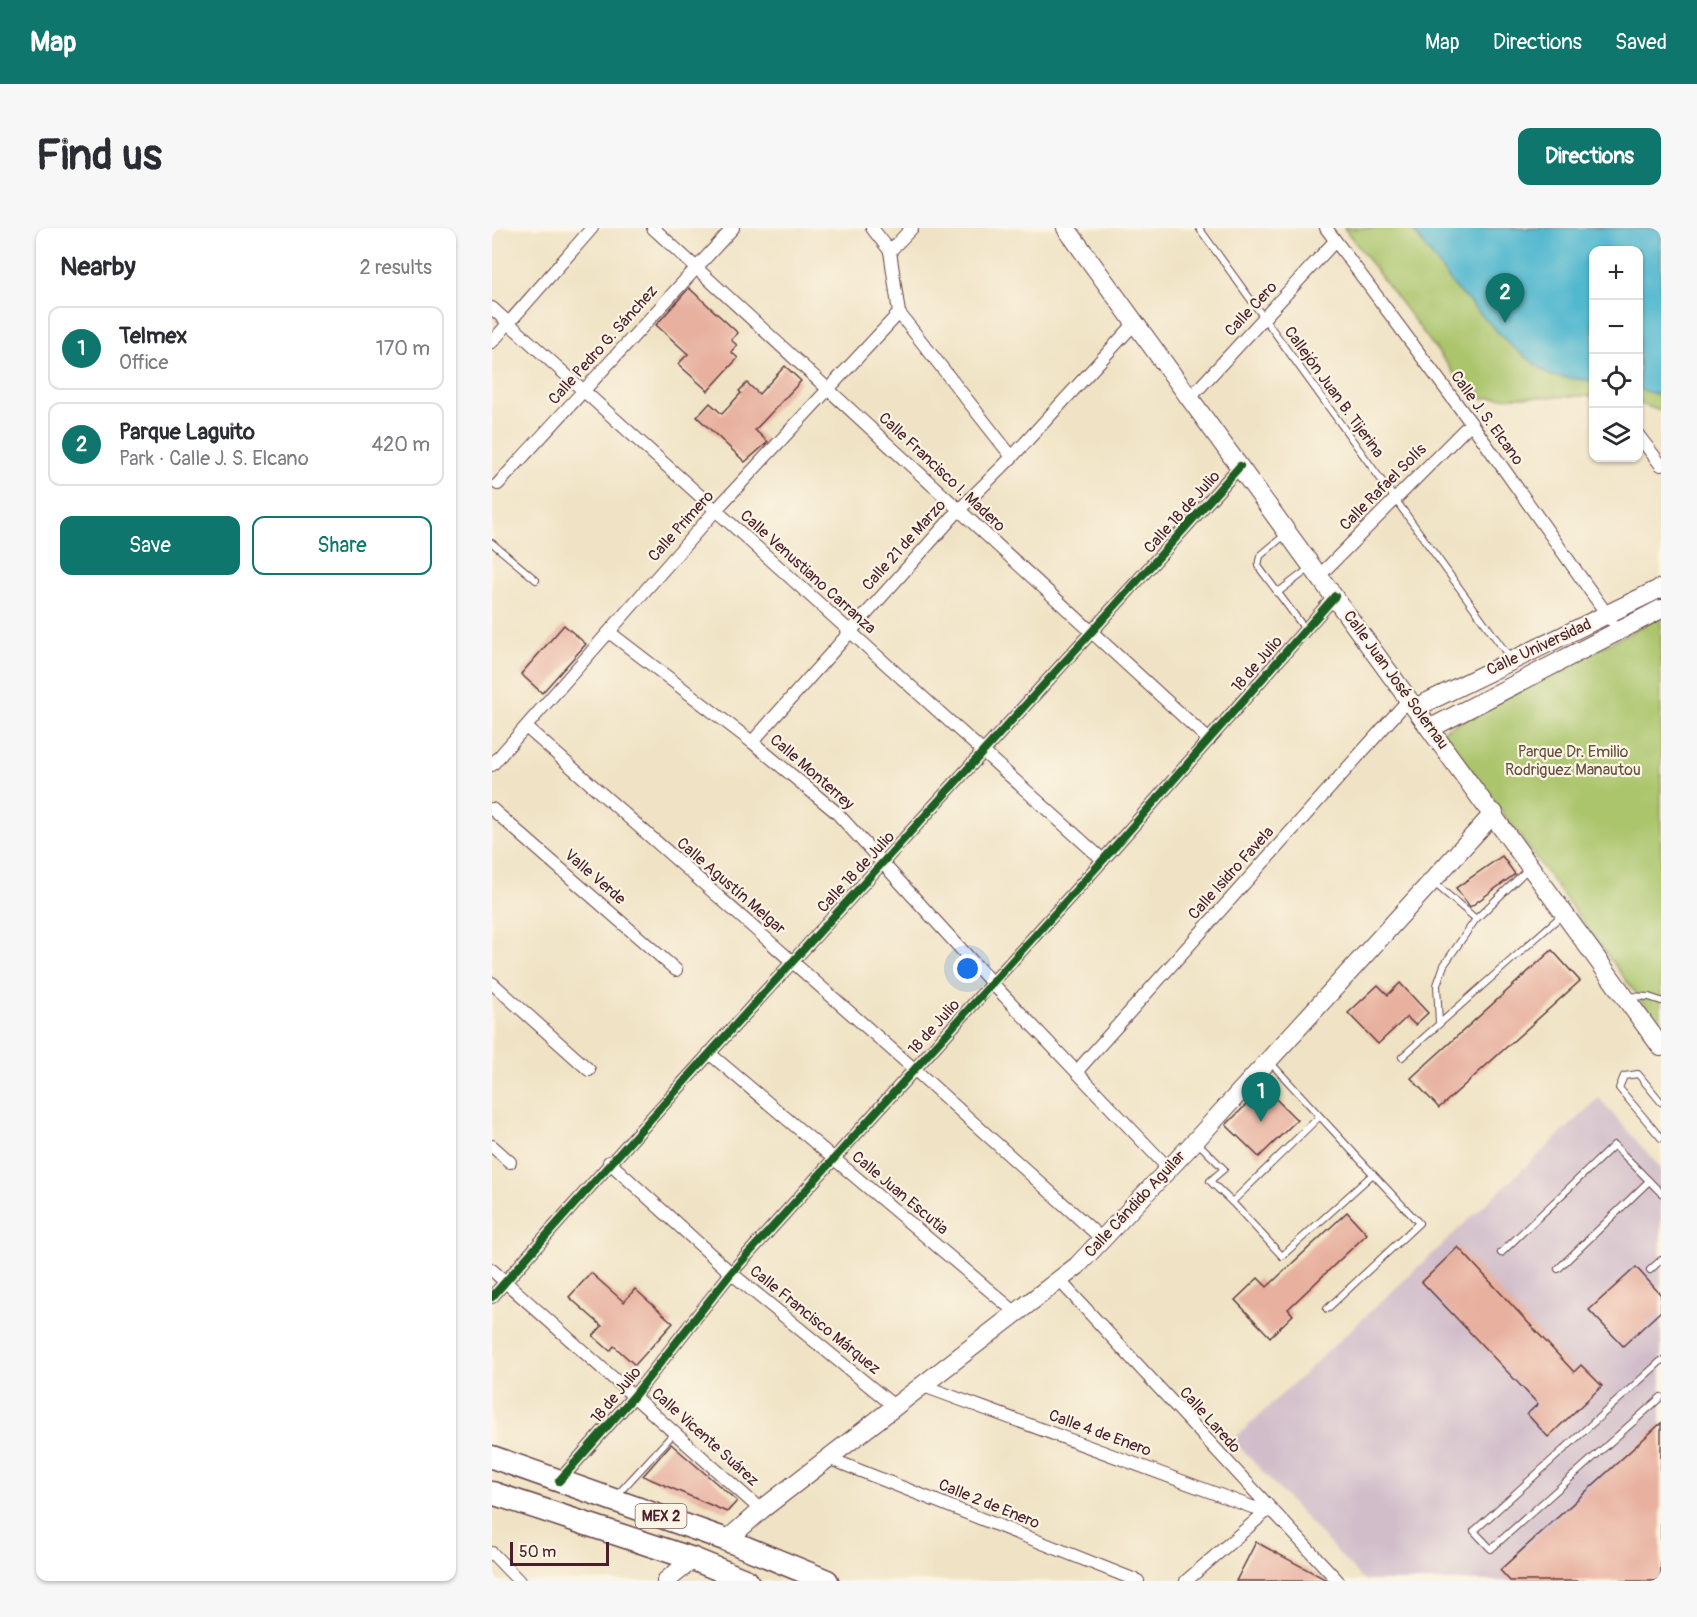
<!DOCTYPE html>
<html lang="en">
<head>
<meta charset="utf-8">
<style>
	body { margin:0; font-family:Pangolin,sans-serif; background:#f7f7f7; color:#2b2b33 }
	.controls { position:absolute; right:18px; top:18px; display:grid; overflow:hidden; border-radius:12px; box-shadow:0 2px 4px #0004 }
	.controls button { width:54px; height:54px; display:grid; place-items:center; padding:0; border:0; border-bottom:2px solid #e1e1e2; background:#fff; color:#2b2b33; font:30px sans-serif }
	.scale { position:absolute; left:18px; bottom:15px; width:99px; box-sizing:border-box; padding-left:6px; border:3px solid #4a1f2b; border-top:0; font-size:16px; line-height:21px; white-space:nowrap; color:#4a1f2b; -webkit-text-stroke:4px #fcf5e5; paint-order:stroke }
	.you { position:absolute; left:476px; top:741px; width:21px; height:21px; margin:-15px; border:4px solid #fff; border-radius:50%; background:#1a73e8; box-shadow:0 0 0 9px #1a73e833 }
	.badge { display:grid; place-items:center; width:39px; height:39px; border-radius:50%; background:#0f766e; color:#fff; font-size:20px; font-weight:700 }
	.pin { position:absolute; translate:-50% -50px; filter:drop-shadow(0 2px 3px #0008) }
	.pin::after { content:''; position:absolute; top:32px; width:21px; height:18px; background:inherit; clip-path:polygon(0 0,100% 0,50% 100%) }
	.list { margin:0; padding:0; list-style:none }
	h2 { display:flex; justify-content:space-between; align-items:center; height:78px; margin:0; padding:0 24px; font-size:26px }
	h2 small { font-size:20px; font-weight:400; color:#7c7c81 }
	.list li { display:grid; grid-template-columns:39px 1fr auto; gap:18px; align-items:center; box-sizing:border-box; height:84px; margin:0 12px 12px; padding:0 12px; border:2px solid #e1e1e2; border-radius:12px }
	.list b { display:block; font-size:22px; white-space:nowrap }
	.list p { margin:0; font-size:20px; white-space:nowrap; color:#7c7c81 }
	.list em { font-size:20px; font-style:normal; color:#7c7c81 }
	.actions { display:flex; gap:12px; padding:18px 24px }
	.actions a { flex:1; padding:14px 0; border:2px solid #0f766e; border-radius:12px; text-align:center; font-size:21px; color:#0f766e }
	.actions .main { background:#0f766e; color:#fff }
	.icon { flex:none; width:33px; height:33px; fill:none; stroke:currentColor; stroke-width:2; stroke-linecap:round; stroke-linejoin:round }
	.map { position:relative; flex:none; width:1169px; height:1353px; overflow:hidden; border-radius:12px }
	header { display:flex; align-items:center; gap:36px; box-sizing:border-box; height:84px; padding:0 30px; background:#0f766e; color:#fff }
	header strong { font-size:28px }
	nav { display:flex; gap:33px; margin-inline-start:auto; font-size:21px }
	.intro { display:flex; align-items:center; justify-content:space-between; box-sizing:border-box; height:144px; padding:0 36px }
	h1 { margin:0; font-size:42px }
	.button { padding:15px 27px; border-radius:12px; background:#0f766e; color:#fff; font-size:21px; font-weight:700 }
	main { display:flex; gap:36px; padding:0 36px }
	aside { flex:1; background:#fff; border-radius:12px; box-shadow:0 2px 4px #0004 }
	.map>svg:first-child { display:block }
</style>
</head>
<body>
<header>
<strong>Map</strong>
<nav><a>Map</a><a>Directions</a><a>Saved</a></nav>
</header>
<div class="intro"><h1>Find us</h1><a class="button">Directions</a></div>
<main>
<aside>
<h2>Nearby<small>2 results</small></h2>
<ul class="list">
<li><span class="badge">1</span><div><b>Telmex</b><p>Office</p></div><em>170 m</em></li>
<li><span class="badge">2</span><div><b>Parque Laguito</b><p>Park · Calle J. S. Elcano</p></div><em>420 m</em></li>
</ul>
<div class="actions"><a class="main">Save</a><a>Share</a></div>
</aside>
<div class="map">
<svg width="1169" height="1353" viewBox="0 0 1169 1353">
	<rect width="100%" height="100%" fill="#fcf5e5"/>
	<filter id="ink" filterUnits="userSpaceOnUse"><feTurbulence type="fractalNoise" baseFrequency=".0167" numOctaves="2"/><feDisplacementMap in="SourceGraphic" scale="12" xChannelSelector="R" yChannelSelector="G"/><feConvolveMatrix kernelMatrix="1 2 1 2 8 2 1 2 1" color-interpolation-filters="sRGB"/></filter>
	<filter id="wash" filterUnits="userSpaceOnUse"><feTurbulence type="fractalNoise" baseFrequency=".008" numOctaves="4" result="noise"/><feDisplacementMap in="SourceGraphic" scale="24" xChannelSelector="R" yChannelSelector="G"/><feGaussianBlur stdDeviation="1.35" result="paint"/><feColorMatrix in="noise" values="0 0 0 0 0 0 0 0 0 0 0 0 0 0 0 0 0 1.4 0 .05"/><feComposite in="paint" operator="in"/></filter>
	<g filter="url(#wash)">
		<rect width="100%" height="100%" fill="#f0e3c5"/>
		<path fill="#d1bdca" d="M1107,870L1169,941V1353H872L741,1212Z"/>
		<g fill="#aac56c" stroke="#7a724c" stroke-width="1.5">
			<path d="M852,0H1169V183L1147,176L1146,22H1102L1101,168L981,170Z"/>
			<path d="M1169,388V800L950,503Z"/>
		</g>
		<path fill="#51b8cf" stroke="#4e6c7d" stroke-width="1.5" d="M919,0H1169V168L1147,161L1146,22H1102L1101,153L1059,148L1017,116L962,58Z"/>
		<g id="blocks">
			<g fill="#e8b09f">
				<path d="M197,60L246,105L239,112L245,117L239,124L246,130L216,163L186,136L196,126L164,97Z"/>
				<path d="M293,138L309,153L263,202L276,214L253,234L205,189L218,175L230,186L249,165L247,163L255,155L267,166Z"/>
				<path d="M72,397L94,416L50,465L29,446Z"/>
				<path d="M1010,628L1023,646L978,679L964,660Z"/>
				<path d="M1060,722L1088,753L947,880L919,850Z"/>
				<path d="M908,755L936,785L923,797L915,789L886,816L856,785L886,757L896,767Z"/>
				<path d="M772,859L805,892L767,929L734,897Z"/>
				<path d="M855,984L875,1006L796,1081L801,1087L778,1109L743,1072L766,1050L775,1059Z"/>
				<path d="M966,1019L1082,1144L1089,1137L1110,1158L1056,1209L1035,1186L1046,1176L930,1054Z"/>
				<path d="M1144,1039L1169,1067V1083L1131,1118L1097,1082Z"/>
				<path d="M99,1045L132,1074L143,1061L181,1095L143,1137L122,1118L118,1123L101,1108L110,1098L77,1069Z"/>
				<path d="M1169,1195V1353H1018L1008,1342Z"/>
				<path d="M179,1216L245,1273L235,1284L151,1248Z"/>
				<path d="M764,1314L833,1351L835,1353H744Z"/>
			</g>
		</g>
	</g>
	<g filter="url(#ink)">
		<use href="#blocks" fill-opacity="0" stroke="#633c42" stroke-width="1.5"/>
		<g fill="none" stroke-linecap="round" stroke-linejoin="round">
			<defs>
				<g id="lane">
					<path d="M707,0L1018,430"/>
					<path d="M794,306L768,328L766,338L813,401"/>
					<path d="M0,315L44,352"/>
					<path d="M785,365L818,340"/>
					<path d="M941,654L984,691L1038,639"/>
					<path d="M1136,768L1157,769L1169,773"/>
					<path d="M947,795L945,757L952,737L984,691"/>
					<path d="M910,829L1070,687"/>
					<path d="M778,834L881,946L790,1028L740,974L827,889"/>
					<path d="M1169,874L1146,846L1132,848L1127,860L1169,910"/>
					<path d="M706,915L732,941L718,953L740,974"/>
					<path d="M1009,1025L1122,917L1169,965"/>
					<path d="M1066,1041L1157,953"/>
					<path d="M1158,1042L1169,1032"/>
					<path d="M835,1081L927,995L881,946"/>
					<path d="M1169,1133L982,1303L999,1321L1169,1169"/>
					<path d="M125,1267L183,1204"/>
				</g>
				<g id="street">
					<path d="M161,0L717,512"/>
					<path d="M380,0L398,23"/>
					<path d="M420,0L398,23L407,85L520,229"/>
					<path d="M834,0L979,195L1119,392"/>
					<path d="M0,80L611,632"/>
					<path d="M0,114L100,0"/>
					<path d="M698,170L843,13"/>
					<path d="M1146,207L1169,237"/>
					<path d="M6,256L241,0"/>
					<path d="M828,347L979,195"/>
					<path d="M117,404L260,514L344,584L500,755L677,941"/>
					<path d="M34,499L422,841L610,1011"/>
					<path d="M260,514L466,283L520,229L643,95"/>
					<path d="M0,537L223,283L407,85"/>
					<path d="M0,581L184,742"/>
					<path d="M0,755L97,842"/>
					<path d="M217,825L523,1084"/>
					<path d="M585,843L918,470"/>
					<path d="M0,918L18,934"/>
					<path d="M117,934L239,1045L402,1178"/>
					<path d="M0,1042L269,1282"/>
					<path d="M567,1052L846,1353"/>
					<path d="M0,1069C246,789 501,517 748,238"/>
					<path d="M429,1157L760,1279L776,1282"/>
					<path d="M336,1230L646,1353"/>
					<path d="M67,1253L142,1168L239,1045L611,632L843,368"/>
					<path d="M0,1325L27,1353"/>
					<path d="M694,1353L776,1282L780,1284"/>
				</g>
				<g id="secondary">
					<path d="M574,0L1169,819"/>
					<path d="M925,479L1169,360"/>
					<path d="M939,500L1169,381"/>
					<path d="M235,1312L269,1282L585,1038L704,912L1002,585"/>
					<path d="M174,1353L201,1331"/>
				</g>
				<g id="highway">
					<path d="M0,1229L235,1312L335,1353"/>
					<path d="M0,1265L201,1331L255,1353"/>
				</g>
			</defs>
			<use href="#lane" stroke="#633c42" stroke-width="8"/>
			<use href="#street" stroke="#633c42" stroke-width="14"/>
			<use href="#secondary" stroke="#633c42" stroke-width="20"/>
			<use href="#highway" stroke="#633c42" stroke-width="25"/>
			<use href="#lane" stroke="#fff" stroke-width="6"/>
			<use href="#street" stroke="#fff" stroke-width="12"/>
			<use href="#secondary" stroke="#fff" stroke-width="18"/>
			<use href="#highway" stroke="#fff" stroke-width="22"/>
			<defs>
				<g id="cycleway">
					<path d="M0,1069C246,789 501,517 748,238"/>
					<path d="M67,1253L142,1168L239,1045L611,632L843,368"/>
				</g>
			</defs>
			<use href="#cycleway" stroke="#fcf5e5" stroke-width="11"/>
			<use href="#cycleway" stroke="#1b5e20" stroke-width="8"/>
		</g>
	</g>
	<g text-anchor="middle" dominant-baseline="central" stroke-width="4.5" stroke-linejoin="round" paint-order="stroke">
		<rect fill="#fcf5e5" stroke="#7f5f63" stroke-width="1.5" x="143.5" y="1276" width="51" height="24" rx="4.5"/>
		<g font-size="15" font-weight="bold" fill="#4a1f2b">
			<text x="169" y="1288">MEX 2</text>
		</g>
		<g font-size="16" fill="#4a1f2b" stroke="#fcf5e5">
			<text transform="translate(759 81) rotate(-47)">Calle Cero</text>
			<text transform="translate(111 117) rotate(-48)">Calle Pedro G. Sánchez</text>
			<text transform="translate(842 164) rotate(54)">Callejón Juan B. Tijerina</text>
			<text transform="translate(995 190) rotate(54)">Calle J. S. Elcano</text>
			<text transform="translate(450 244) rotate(43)">Calle Francisco I. Madero</text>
			<text transform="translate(891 259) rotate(-45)">Calle Rafael Solís</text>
			<text transform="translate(690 284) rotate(-48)">Calle 18 de Julio</text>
			<text transform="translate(189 298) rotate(-48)">Calle Primero</text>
			<text transform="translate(412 317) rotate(-48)">Calle 21 de Marzo</text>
			<text transform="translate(316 344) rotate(42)">Calle Venustiano Carranza</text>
			<text transform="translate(1047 419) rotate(-25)">Calle Universidad</text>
			<text transform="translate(765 436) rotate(-49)">18 de Julio</text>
			<text transform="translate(904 452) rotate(54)">Calle Juan José Solernau</text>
			<text transform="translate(320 544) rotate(41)">Calle Monterrey</text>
			<text transform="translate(364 644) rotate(-47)">Calle 18 de Julio</text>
			<text transform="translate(739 645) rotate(-48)">Calle Isidro Favela</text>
			<text transform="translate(103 649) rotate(41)">Valle Verde</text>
			<text transform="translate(239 658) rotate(41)">Calle Agustín Melgar</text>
			<text transform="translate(442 799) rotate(-48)">18 de Julio</text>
			<text transform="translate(408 965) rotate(40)">Calle Juan Escutia</text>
			<text transform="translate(643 976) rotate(-47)">Calle Cándido Aguilar</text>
			<text transform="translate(323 1092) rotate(39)">Calle Francisco Márquez</text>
			<text transform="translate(124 1167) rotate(-50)">18 de Julio</text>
			<text transform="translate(718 1192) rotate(48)">Calle Laredo</text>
			<text transform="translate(608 1205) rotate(20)">Calle 4 de Enero</text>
			<text transform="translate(213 1209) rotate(42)">Calle Vicente Suárez</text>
			<text transform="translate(497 1276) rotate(22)">Calle 2 de Enero</text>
		</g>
		<g font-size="16" fill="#67513e" stroke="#fcf5e5">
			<text x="1081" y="524">Parque Dr. Emilio<tspan x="1081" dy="18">Rodriguez Manautou</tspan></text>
		</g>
	</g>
</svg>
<div class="controls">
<button>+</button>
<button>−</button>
<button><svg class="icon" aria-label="locate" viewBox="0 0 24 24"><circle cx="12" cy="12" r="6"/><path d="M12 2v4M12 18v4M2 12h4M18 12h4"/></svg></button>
<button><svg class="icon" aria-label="layers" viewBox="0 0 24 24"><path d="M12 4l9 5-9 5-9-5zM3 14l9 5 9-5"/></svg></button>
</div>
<div class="scale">50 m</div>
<div class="you"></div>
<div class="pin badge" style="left:769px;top:894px">1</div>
<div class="pin badge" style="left:1013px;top:95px">2</div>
</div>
</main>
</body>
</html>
